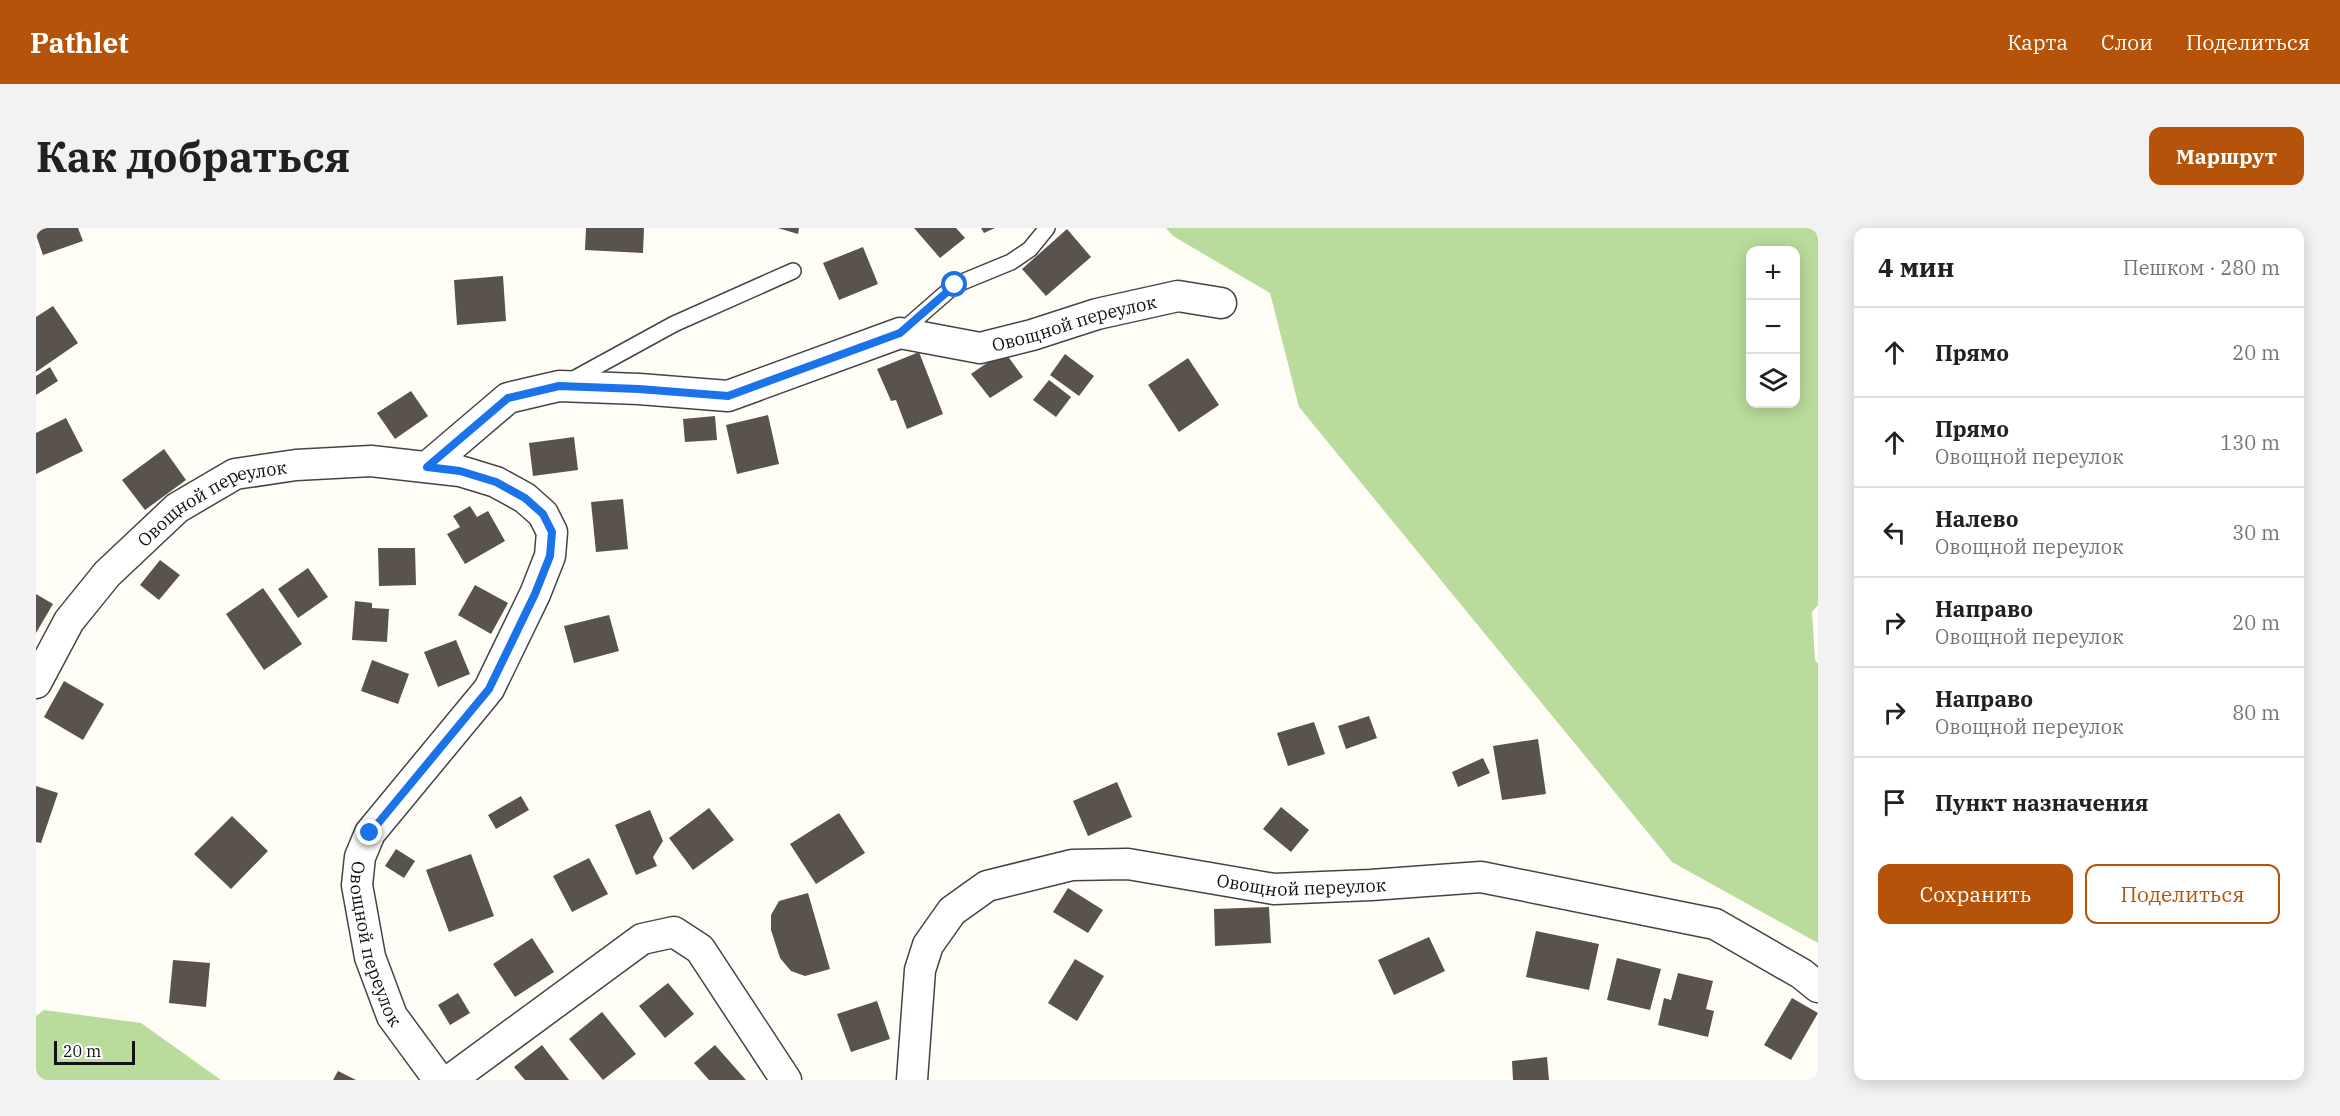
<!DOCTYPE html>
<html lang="ru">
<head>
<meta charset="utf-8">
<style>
	body { margin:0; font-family:"IBM Plex Serif",serif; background:#f2f2f2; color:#202124 }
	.controls { position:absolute; right:18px; top:18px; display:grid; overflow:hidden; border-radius:12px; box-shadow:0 3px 15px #0003 }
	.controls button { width:54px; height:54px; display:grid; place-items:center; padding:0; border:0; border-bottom:2px solid #e0e0e0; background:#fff; color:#202124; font:30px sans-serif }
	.scale { position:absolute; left:18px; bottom:15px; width:81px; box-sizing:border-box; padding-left:6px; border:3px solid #111; border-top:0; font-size:16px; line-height:21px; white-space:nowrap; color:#111; -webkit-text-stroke:4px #fff; paint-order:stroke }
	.stop { position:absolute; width:18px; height:18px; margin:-14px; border:4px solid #1a73e8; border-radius:50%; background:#fff }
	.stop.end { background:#1a73e8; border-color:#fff; box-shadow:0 2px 6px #0008 }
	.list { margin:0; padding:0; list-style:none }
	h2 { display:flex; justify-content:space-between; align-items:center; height:78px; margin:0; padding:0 24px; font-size:26px }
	h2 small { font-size:20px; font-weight:400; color:#757577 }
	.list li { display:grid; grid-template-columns:39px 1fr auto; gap:18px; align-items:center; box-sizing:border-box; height:90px; padding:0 24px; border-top:2px solid #e0e0e0 }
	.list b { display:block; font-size:22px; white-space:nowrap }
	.list p { margin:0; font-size:20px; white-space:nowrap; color:#757577 }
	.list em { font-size:20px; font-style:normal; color:#757577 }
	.actions { display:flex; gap:12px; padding:18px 24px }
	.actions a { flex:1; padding:14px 0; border:2px solid #b45309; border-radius:12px; text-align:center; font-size:21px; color:#b45309 }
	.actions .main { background:#b45309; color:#fff }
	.icon { flex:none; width:33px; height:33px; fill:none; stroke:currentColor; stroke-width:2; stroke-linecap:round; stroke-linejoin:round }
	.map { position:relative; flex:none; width:1782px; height:852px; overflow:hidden; border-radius:12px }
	header { display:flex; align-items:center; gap:36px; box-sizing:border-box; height:84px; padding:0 30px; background:#b45309; color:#fff }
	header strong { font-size:28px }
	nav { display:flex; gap:33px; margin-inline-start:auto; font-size:21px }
	.intro { display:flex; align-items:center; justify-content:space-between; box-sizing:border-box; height:144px; padding:0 36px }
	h1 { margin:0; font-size:42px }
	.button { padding:15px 27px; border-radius:12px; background:#b45309; color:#fff; font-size:21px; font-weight:700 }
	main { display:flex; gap:36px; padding:0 36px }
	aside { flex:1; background:#fff; border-radius:12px; box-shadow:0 3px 15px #0003 }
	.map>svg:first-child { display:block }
</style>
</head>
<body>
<header>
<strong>Pathlet</strong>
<nav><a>Карта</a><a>Слои</a><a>Поделиться</a></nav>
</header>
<div class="intro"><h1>Как добраться</h1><a class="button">Маршрут</a></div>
<main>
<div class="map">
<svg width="1782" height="852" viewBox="0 0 1782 852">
	<rect width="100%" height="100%" fill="#fffdf5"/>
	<g fill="#b9dc9c" fill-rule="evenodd">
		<path d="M1130,0H1782V377L1776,384L1779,432L1782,436V715L1636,634L1263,179L1234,65L1137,8ZM1760,22V176H1714V22Z"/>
		<path d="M8,782L105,795L185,852H0V788Z"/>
	</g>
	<g fill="#5a524d">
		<path d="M0,0H42L47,13L7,27L0,7Z"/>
		<path d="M550,0H608L607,25L549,22Z"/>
		<path d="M742,0H763L762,6Z"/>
		<path d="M878,0H920L929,10L904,30Z"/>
		<path d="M945,0H959L948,5Z"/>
		<path d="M1031,1L1055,29L1010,68L986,41Z"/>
		<path d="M827,19L842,56L803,72L787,35Z"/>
		<path d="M467,48L470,93L421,97L418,52Z"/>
		<path d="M17,78L42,115L0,144V89Z"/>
		<path d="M968,123L987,149L954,170L935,146Z"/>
		<path d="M883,124L907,186L871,201L860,172L855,173L841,141Z"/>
		<path d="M1029,126L1058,148L1043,168L1014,147Z"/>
		<path d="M1152,130L1183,177L1143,204L1112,157Z"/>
		<path d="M14,139L22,153L0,167V148Z"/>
		<path d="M1013,152L1035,169L1020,189L997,172Z"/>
		<path d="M375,163L392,188L359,211L341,185Z"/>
		<path d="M732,187L743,236L701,246L690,197Z"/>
		<path d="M679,188L681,212L649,214L647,191Z"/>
		<path d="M30,190L47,223L0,246V205Z"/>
		<path d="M538,209L542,242L497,248L493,215Z"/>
		<path d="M128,221L150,252L109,282L86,252Z"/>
		<path d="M587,271L592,321L560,324L555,274Z"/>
		<path d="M434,278L441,289L452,283L469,313L429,336L411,306L424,299L417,288Z"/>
		<path d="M342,320H379L380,357L343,358Z"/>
		<path d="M124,332L144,347L123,372L104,357Z"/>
		<path d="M272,340L292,369L262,390L242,361Z"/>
		<path d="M439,357L472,375L455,406L422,387Z"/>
		<path d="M227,360L266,416L228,442L190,386Z"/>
		<path d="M0,366L17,376L0,405Z"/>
		<path d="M319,373L336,375V380L353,381L351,414L316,412Z"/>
		<path d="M573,387L583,423L538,435L528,398Z"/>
		<path d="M420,412L434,446L402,459L388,424Z"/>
		<path d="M336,432L373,446L362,476L325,463Z"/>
		<path d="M28,453L68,476L47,512L8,489Z"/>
		<path d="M1333,488L1341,510L1310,521L1302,498Z"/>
		<path d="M1278,494L1289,526L1252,538L1241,505Z"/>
		<path d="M1502,511L1510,566L1466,572L1457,518Z"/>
		<path d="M1447,530L1454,545L1422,559L1416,544Z"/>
		<path d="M1081,554L1096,589L1052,608L1037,573Z"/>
		<path d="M0,558L22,565L5,615L0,614Z"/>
		<path d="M485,568L493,582L460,601L452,587Z"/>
		<path d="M1245,579L1273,602L1255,624L1227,601Z"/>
		<path d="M673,580L698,612L657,642L633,610Z"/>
		<path d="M614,582L627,613L617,629L621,638L600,647L579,597Z"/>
		<path d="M803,585L829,625L780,656L754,616Z"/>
		<path d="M196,588L232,623L195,661L158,626Z"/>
		<path d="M360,621L379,633L368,650L349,638Z"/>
		<path d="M435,626L458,688L413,704L390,642Z"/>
		<path d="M553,630L572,666L536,684L517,648Z"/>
		<path d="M1032,660L1067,682L1052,705L1017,684Z"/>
		<path d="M772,665L794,741L769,748L755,743L744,730L735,702V687L743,673Z"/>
		<path d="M1233,679L1235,715L1179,718L1178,681Z"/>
		<path d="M1500,703L1563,716L1553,762L1490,749Z"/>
		<path d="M1393,709L1409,743L1358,767L1342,732Z"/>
		<path d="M496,710L518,744L479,769L457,736Z"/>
		<path d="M1581,730L1625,741L1614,782L1571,772Z"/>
		<path d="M1039,731L1068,748L1041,793L1012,775Z"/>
		<path d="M137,732L174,735L170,779L133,775Z"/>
		<path d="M1642,745L1677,753L1670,781L1678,783L1672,809L1622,797L1628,770L1635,772Z"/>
		<path d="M632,755L658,786L629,810L603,778Z"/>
		<path d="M422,765L434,785L414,797L402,777Z"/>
		<path d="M1756,770L1782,785L1755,832L1728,817Z"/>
		<path d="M841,773L854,811L815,824L801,786Z"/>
		<path d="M566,784L600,826L567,852L533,811Z"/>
		<path d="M506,817L533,852H489L478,839Z"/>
		<path d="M679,817L710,852H673L658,835Z"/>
		<path d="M1511,829L1513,852H1477L1476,833Z"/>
		<path d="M302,843L320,852H297Z"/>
	</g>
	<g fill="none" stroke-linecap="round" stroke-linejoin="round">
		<defs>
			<g id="lane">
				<path d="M864,105L919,57L975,34L994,21L1011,0"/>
				<path d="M534,153L638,96L757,43"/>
			</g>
			<g id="street">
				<path id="s1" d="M391,239L472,170L523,158L603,161L692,168L864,105L944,120L996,107L1061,86L1142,68L1185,75"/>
				<path id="s2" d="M0,455L33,393L71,346L141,280L199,246L260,237L335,233L424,243L460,254L489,270L507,286L516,304L514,328L499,366L453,461L334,605L324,629L321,657L334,729L356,788L403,852"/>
				<path d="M414,852L606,711L638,704L664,721L750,852"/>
				<path id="s3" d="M876,852L884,742L892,717L916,683L951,658L1036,637L1092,636L1238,661L1335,657L1445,649L1679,696L1766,746L1782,759"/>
			</g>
		</defs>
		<use href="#lane" stroke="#444" stroke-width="18"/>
		<use href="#street" stroke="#444" stroke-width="33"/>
		<use href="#lane" stroke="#fff" stroke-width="15"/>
		<use href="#street" stroke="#fff" stroke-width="30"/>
	</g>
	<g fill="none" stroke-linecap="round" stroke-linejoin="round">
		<path stroke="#1a73e8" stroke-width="8" d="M334,605L453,461L499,366L514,328L516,304L507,286L489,270L460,254L424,243L391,239L472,170L523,158L603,161L692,168L864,105L919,57"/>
	</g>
	<g text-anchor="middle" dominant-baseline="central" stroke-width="6" stroke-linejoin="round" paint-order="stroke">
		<g font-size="18" fill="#111" stroke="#fff">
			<text stroke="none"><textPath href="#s1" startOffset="690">Овощной переулок</textPath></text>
			<text stroke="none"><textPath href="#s2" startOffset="261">Овощной переулок</textPath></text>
			<text stroke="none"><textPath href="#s3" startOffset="540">Овощной переулок</textPath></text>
			<text stroke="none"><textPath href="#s2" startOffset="1108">Овощной переулок</textPath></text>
		</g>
	</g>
</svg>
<div class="controls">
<button>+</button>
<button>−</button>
<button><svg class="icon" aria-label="layers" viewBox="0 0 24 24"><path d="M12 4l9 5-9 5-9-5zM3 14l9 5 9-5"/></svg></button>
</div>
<div class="scale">20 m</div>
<div class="stop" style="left:919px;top:57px"></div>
<div class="stop end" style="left:334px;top:605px"></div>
</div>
<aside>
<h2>4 мин<small>Пешком · 280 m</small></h2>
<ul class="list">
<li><svg class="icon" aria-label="ahead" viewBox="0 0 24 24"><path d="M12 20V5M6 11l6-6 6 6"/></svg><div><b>Прямо</b></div><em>20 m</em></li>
<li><svg class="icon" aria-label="ahead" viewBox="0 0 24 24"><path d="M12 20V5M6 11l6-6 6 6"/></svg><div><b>Прямо</b><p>Овощной переулок</p></div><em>130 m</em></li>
<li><svg class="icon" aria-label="left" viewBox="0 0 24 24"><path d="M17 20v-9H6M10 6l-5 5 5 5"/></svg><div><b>Налево</b><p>Овощной переулок</p></div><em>30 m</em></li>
<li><svg class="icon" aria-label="right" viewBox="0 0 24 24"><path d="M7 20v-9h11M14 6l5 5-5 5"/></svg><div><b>Направо</b><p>Овощной переулок</p></div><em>20 m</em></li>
<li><svg class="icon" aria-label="right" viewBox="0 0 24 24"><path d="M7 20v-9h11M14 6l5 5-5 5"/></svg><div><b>Направо</b><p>Овощной переулок</p></div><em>80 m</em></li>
<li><svg class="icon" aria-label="arrive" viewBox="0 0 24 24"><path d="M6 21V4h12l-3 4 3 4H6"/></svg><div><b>Пункт назначения</b></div></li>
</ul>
<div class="actions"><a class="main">Сохранить</a><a>Поделиться</a></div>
</aside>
</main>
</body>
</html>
